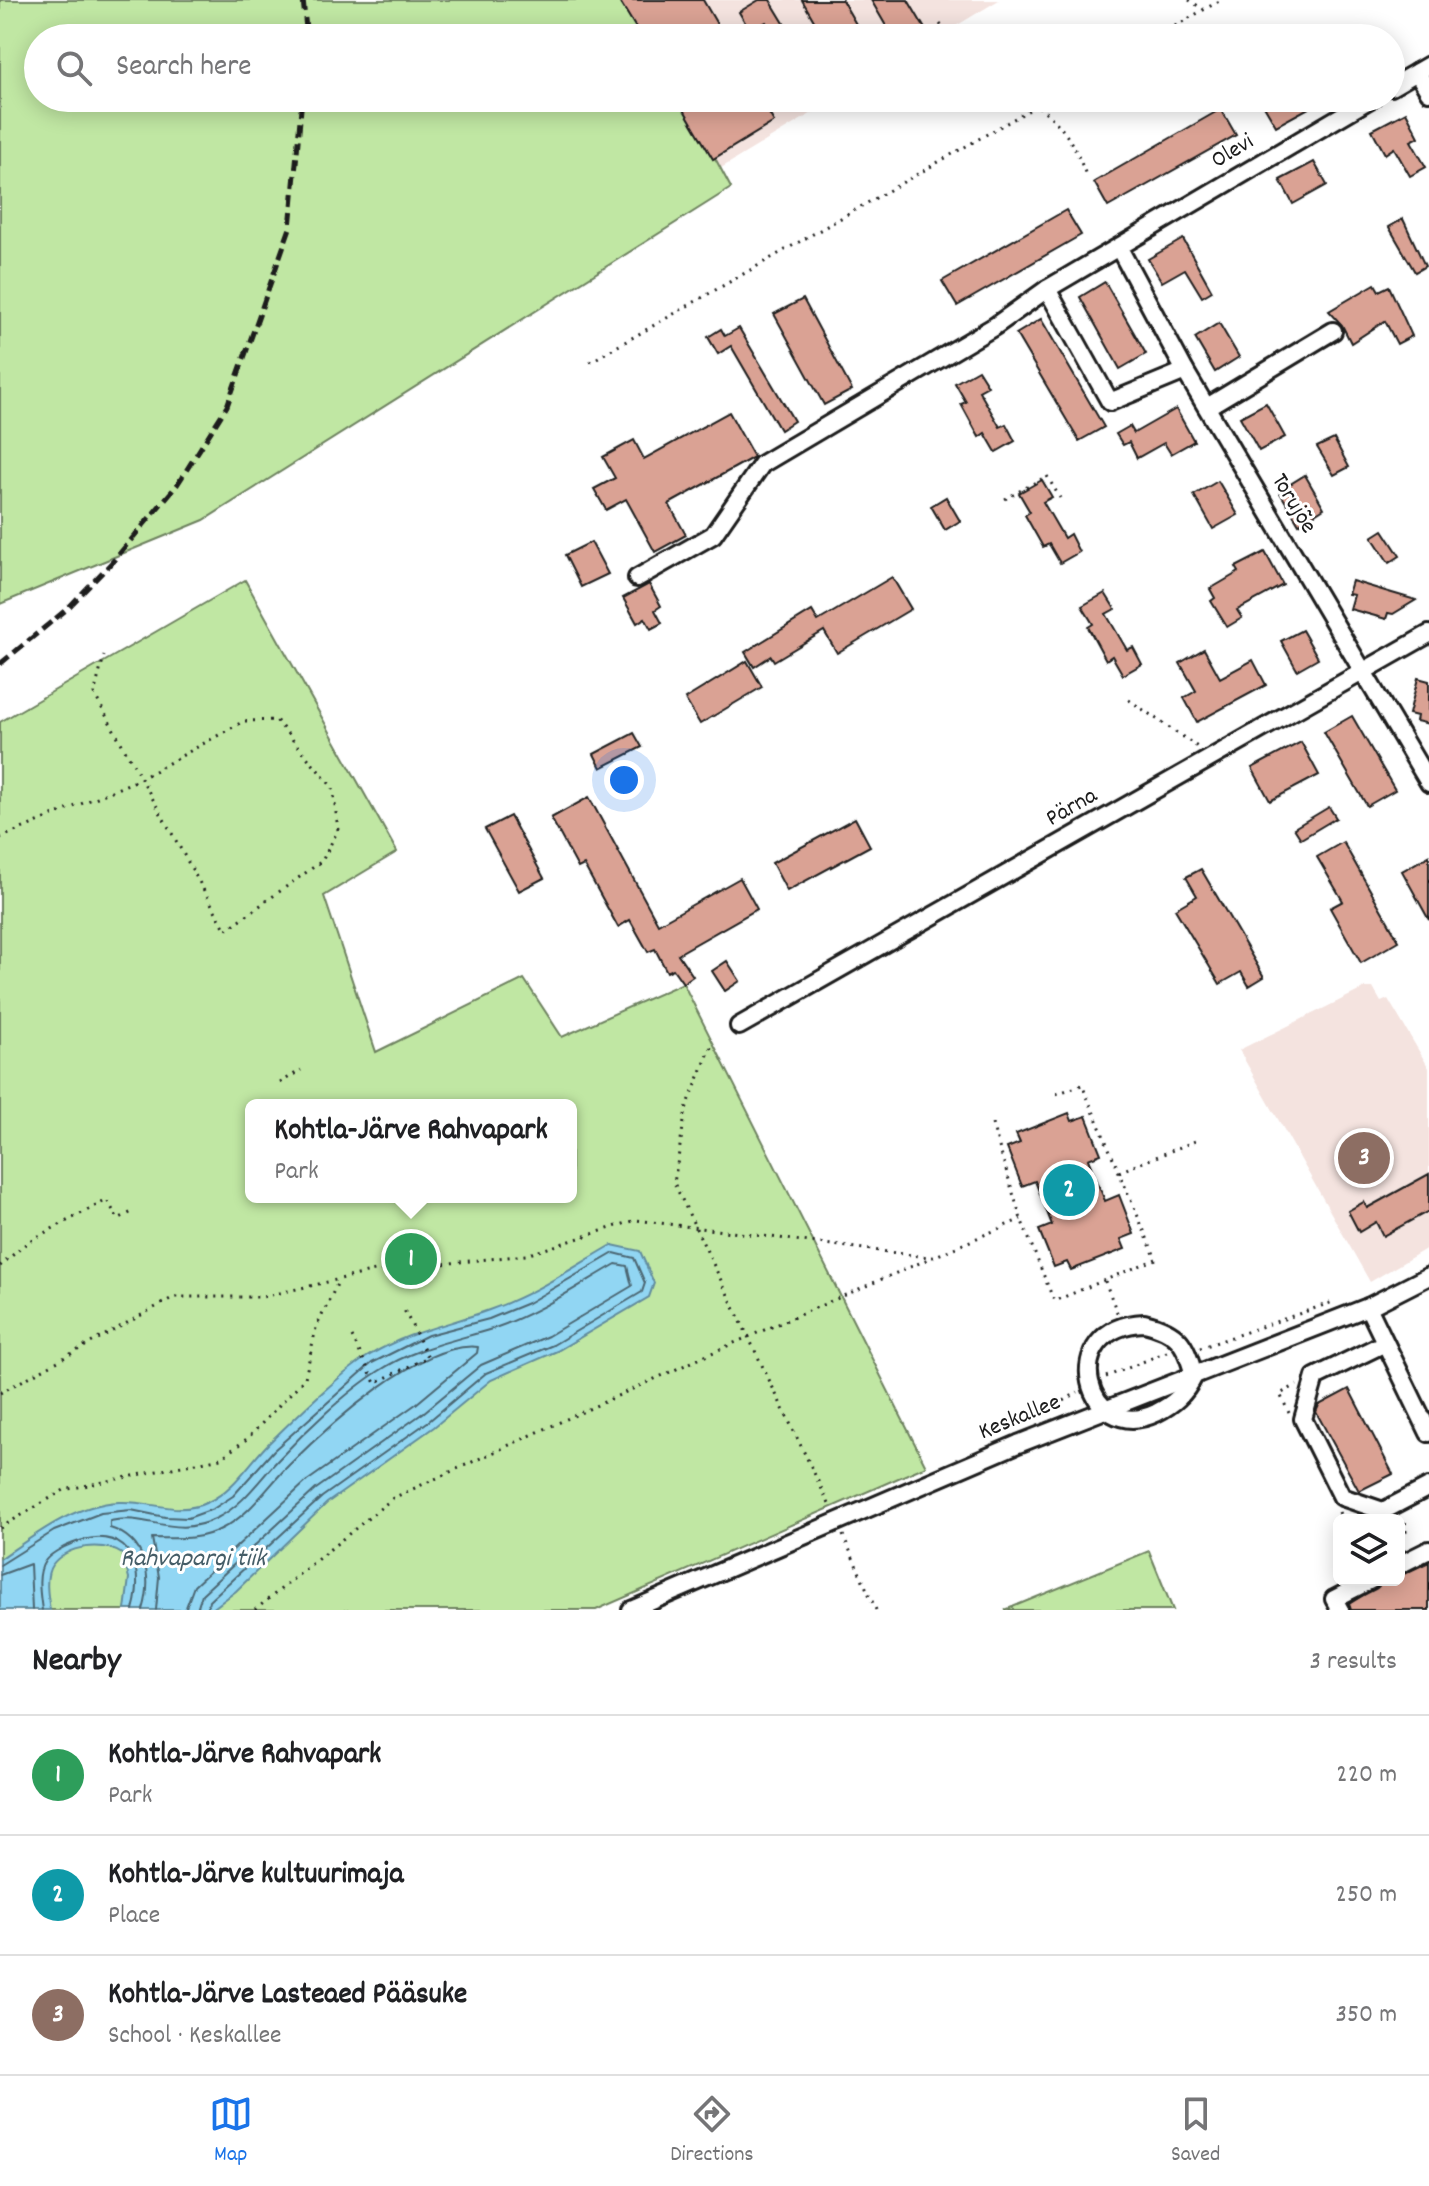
<!DOCTYPE html>
<html lang="en">
<head>
<meta charset="utf-8">
<style>
	body { margin:0; font-family:Dekko,sans-serif; background:#f6f6f6; color:#202124 }
	.controls { position:absolute; right:24px; bottom:24px; display:grid; overflow:hidden; border-radius:12px; box-shadow:0 4px 20px #0003 }
	.controls button { width:72px; height:72px; display:grid; place-items:center; padding:0; border:0; border-bottom:2px solid #e0e0e0; background:#fff; color:#202124; font:40px sans-serif }
	.you { position:absolute; left:624px; top:780px; width:28px; height:28px; margin:-20px; border:6px solid #fff; border-radius:50%; background:#1a73e8; box-shadow:0 0 0 12px #1a73e833 }
	.badge { display:grid; place-items:center; width:52px; height:52px; border-radius:50%; background:#1a73e8; color:#fff; font-size:26px; font-weight:700 }
	.pin { position:absolute; translate:-50% -50%; border:4px solid #fff; box-shadow:0 2px 8px #0006 }
	.popup { position:absolute; left:245px; top:1099px; width:332px; height:104px; box-sizing:border-box; display:grid; place-content:center; border-radius:12px; background:#fff; filter:drop-shadow(0 2px 6px #0005); font-size:26px; white-space:nowrap; color:#757577 }
	.popup b { font-size:30px; color:#202124 }
	.popup::after { content:''; position:absolute; left:50%; top:100%; margin-left:-16px; border:16px solid transparent; border-top-color:#fff }
	.list { margin:0; padding:0; list-style:none }
	h2 { display:flex; justify-content:space-between; align-items:center; height:104px; margin:0; padding:0 32px; font-size:34px }
	h2 small { font-size:26px; font-weight:400; color:#757577 }
	.list li { display:grid; grid-template-columns:52px 1fr auto; gap:24px; align-items:center; box-sizing:border-box; height:120px; padding:0 32px; border-top:2px solid #e0e0e0 }
	.list b { display:block; font-size:30px; white-space:nowrap }
	.list p { margin:0; font-size:26px; white-space:nowrap; color:#757577 }
	.list em { font-size:26px; font-style:normal; color:#757577 }
	.icon { flex:none; width:44px; height:44px; fill:none; stroke:currentColor; stroke-width:2; stroke-linecap:round; stroke-linejoin:round }
	.map { position:relative; flex:none; width:1429px; height:1610px; overflow:hidden }
	.search { position:absolute; background:#fff; box-shadow:0 4px 20px #0003; left:24px; right:24px; top:24px; height:88px; display:flex; align-items:center; gap:20px; box-sizing:border-box; padding:0 28px; border-radius:44px; color:#757577; font-size:30px }
	.sheet { height:464px; background:#fff }
	nav { display:flex; justify-content:space-around; align-items:center; box-sizing:border-box; height:112px; border-top:2px solid #e0e0e0; background:#fff; font-size:22px; color:#757577 }
	nav a { display:grid; justify-items:center; gap:4px }
	nav .on { color:#1a73e8 }
	.map>svg:first-child { display:block }
</style>
</head>
<body>
<div class="map">
<svg width="1429" height="1610" viewBox="0 0 1429 1610">
	<rect width="100%" height="100%" fill="#fff"/>
	<filter id="ink" filterUnits="userSpaceOnUse"><feTurbulence type="fractalNoise" baseFrequency=".0125" numOctaves="2"/><feDisplacementMap in="SourceGraphic" scale="16" xChannelSelector="R" yChannelSelector="G"/><feConvolveMatrix kernelMatrix="1 2 1 2 8 2 1 2 1" color-interpolation-filters="sRGB"/></filter>
	<g filter="url(#ink)">
		<g fill="#f4e3df">
			<path d="M630,0H999L936,38H651Z"/>
			<path d="M683,98H837L721,168Z"/>
			<path d="M1365,988H1373L1381,1002L1388,999L1429,1068V1247L1370,1282L1239,1050Z"/>
		</g>
		<g fill="#c0e7a3" stroke="#6e8260" stroke-width="2" fill-rule="evenodd">
			<path d="M0,0H630L651,38H38V98H683L731,188L204,520L0,604Z"/>
			<path d="M245,580L397,852L324,896L376,1052L524,979L562,1037L683,983L926,1466L596,1610H0V722ZM251,1105H571V1197H251Z"/>
			<path d="M1149,1551L1173,1610H1005Z"/>
		</g>
		<path fill="#91d6f3" stroke="#628c9d" stroke-width="2" d="M612,1245L640,1251L654,1283L649,1297L557,1351L491,1380L434,1427L327,1503L236,1591L211,1610H125L129,1578L122,1554C103,1541 67,1545 52,1565C44,1576 48,1598 50,1610H0V1559C35,1535 74,1504 119,1502C151,1500 177,1517 208,1502C234,1490 249,1463 269,1443C296,1417 339,1374 370,1355C412,1330 445,1326 489,1310C533,1295 572,1268 612,1245Z"/>
		<g fill="none" stroke-linecap="round" stroke-linejoin="round">
			<g stroke="#4b6672" stroke-width="2">
				<path d="M0,1565L54,1531L101,1513L131,1510L165,1517L188,1518L213,1509L233,1496L274,1450L372,1363L428,1335L489,1319L528,1303L614,1253L634,1258L645,1283L642,1292L553,1345L486,1373L429,1421L322,1497L209,1601L207,1610"/>
				<path d="M0,1575L30,1564L32,1610"/>
				<path d="M42,1610C40,1595 36,1574 45,1561C50,1554 63,1547 71,1544C125,1522 147,1561 133,1610"/>
				<path d="M143,1610C153,1577 146,1539 110,1528V1521C148,1512 173,1540 217,1518C243,1505 259,1480 278,1460C305,1431 346,1392 379,1371C414,1348 453,1341 492,1329C537,1314 576,1287 616,1264L627,1266L632,1286L548,1336L481,1365L423,1413L316,1489L202,1594L197,1610"/>
				<path d="M156,1610L159,1577L152,1538C177,1538 199,1541 223,1528C251,1514 267,1487 289,1465C327,1427 422,1340 478,1347L477,1353L416,1404L307,1481L194,1586L185,1610"/>
			</g>
		</g>
		<g fill="#daa294" stroke="#1c1c1c" stroke-width="2">
			<path d="M619,0H703L725,38H642Z"/>
			<path d="M759,0H770L793,38H776L766,22L750,31L739,12Z"/>
			<path d="M802,0H842L864,38H824Z"/>
			<path d="M871,0H908L928,34L921,38H893Z"/>
			<path d="M677,98H760L774,122L713,159Z"/>
			<path d="M1269,98H1327L1276,126L1262,102Z"/>
			<path d="M1221,109L1236,135L1108,207L1094,182Z"/>
			<path d="M1406,112L1419,137L1411,141L1426,167L1410,176L1394,148L1385,154L1372,130Z"/>
			<path d="M1314,162L1327,185L1293,204L1280,180Z"/>
			<path d="M1066,210L1081,235L957,306L942,281Z"/>
			<path d="M1403,219L1425,266L1415,272L1389,227Z"/>
			<path d="M1183,239L1212,291L1202,297L1185,269L1162,282L1148,259Z"/>
			<path d="M1105,282L1146,354L1120,369L1080,297Z"/>
			<path d="M1375,284L1379,291L1389,286L1412,336L1397,344L1385,321L1351,343L1342,325L1329,311Z"/>
			<path d="M803,299L852,390L824,405L774,314Z"/>
			<path d="M1041,319L1104,427L1079,441L1016,334Z"/>
			<path d="M1219,323L1239,357L1215,372L1195,338Z"/>
			<path d="M739,328L794,421L780,430L731,346L718,354L708,337L721,329L725,336Z"/>
			<path d="M978,370L988,386L979,391L1000,427L1006,424L1015,441L996,452L985,433L979,437L961,404L966,402L955,383Z"/>
			<path d="M1266,403L1285,437L1259,451L1240,417Z"/>
			<path d="M1176,409L1194,441L1171,454L1164,443L1137,458L1129,442L1123,445L1116,434L1130,426L1134,433Z"/>
			<path d="M729,412L754,457L669,504L686,535L655,552L626,499L606,510L594,489L615,478L603,457L634,440L644,459Z"/>
			<path d="M1334,439L1349,467L1334,475L1317,447Z"/>
			<path d="M1305,475L1324,508L1299,524L1279,491Z"/>
			<path d="M1042,480L1052,497L1043,502L1064,538L1070,534L1079,552L1060,563L1049,544L1043,547L1025,515L1030,512L1019,493Z"/>
			<path d="M1218,481L1238,515L1213,529L1194,495Z"/>
			<path d="M946,497L960,521L945,530L931,506Z"/>
			<path d="M1383,530L1400,556L1389,563L1372,537Z"/>
			<path d="M591,542L608,574L581,587L565,555Z"/>
			<path d="M1265,552L1283,585L1237,610L1242,618L1227,627L1211,601L1215,598L1210,589L1239,572L1236,567Z"/>
			<path d="M892,577L911,609L837,653L824,631L774,661L771,656L754,667L745,652L812,611L818,621Z"/>
			<path d="M1352,581L1392,593L1416,600L1393,614L1388,613L1386,619L1350,609L1354,595L1348,594Z"/>
			<path d="M649,584L661,606L655,610L662,623L651,629L645,618L637,623L623,598Z"/>
			<path d="M1105,593L1115,609L1106,614L1127,650L1133,647L1142,664L1123,675L1112,656L1106,660L1088,627L1093,624L1082,606Z"/>
			<path d="M1302,630L1318,658L1297,670L1281,641Z"/>
			<path d="M1204,649L1220,678L1253,660L1266,685L1197,722L1184,698L1196,691L1180,663Z"/>
			<path d="M747,661L762,687L700,724L685,699Z"/>
			<path d="M1418,678L1429,681V724L1416,721L1417,716L1409,714Z"/>
			<path d="M1352,716L1395,790L1367,806L1324,732Z"/>
			<path d="M634,733L642,747L601,768L594,754Z"/>
			<path d="M1301,742L1319,775L1270,801L1252,768Z"/>
			<path d="M589,797L658,924L740,878L757,909L678,954L693,976L683,983L673,969L667,972L655,949L648,952L630,920L618,927L584,865L578,868L551,818Z"/>
			<path d="M1329,807L1336,818L1301,839L1294,828Z"/>
			<path d="M510,816L544,878L519,891L485,829Z"/>
			<path d="M855,818L870,846L787,891L772,863Z"/>
			<path d="M1343,842L1399,941L1361,963L1330,908L1343,901L1317,857Z"/>
			<path d="M1429,856V920L1402,871Z"/>
			<path d="M1201,869L1264,977L1249,986L1241,972L1220,984L1175,909L1197,896L1186,877Z"/>
			<path d="M727,961L740,981L725,991L712,971Z"/>
			<path d="M1069,1113L1072,1121L1086,1116L1101,1154L1088,1159L1105,1201L1119,1195L1134,1234L1121,1239L1125,1249L1071,1270L1067,1262L1054,1267L1039,1230L1052,1225L1035,1181L1022,1186L1007,1148L1020,1143L1016,1134Z"/>
			<path d="M1429,1174V1211L1383,1236L1376,1222L1359,1232L1348,1211L1364,1202L1367,1208Z"/>
			<path d="M1349,1389L1393,1474L1359,1491L1316,1412L1319,1405Z"/>
			<path d="M1429,1562V1610H1351L1349,1604L1381,1584L1399,1580V1576Z"/>
		</g>
		<g fill="none" stroke-linecap="round" stroke-linejoin="round">
			<defs>
				<g id="minor">
					<path d="M1417,72L1429,92"/>
					<path d="M1391,87L1429,65"/>
					<path d="M1119,248L1185,371L1429,783"/>
					<path d="M1047,289L1110,402L1185,371"/>
					<path d="M1207,407L1333,331"/>
					<path d="M637,578L713,535L762,464L995,326L1047,289L1372,98"/>
					<path d="M739,1026L1429,634"/>
					<path d="M1368,1307L1429,1433"/>
					<path d="M1144,1323C1178,1331 1186,1343 1194,1376C1185,1394 1174,1404 1156,1413C1086,1446 1054,1327 1144,1323Z"/>
					<path d="M1385,1343L1315,1377L1303,1419L1342,1497L1383,1511L1429,1487"/>
					<path d="M1399,1565L1429,1550"/>
					<path d="M631,1610L1018,1444L1368,1307L1429,1276"/>
					<path d="M1340,1610L1334,1599L1371,1580"/>
				</g>
			</defs>
			<use href="#minor" stroke="#1c1c1c" stroke-width="22"/>
			<g stroke="#1c1c1c" stroke-width="3" stroke-dasharray="2 6" stroke-linecap="butt">
				<path d="M1189,0L1203,9"/>
				<path d="M940,24L951,38"/>
				<path d="M1154,38L1221,0"/>
				<path d="M1025,98C1059,117 1074,142 1087,178"/>
				<path d="M590,362L1050,98"/>
				<path d="M1005,499L1047,476L1060,498"/>
				<path d="M1129,700L1199,748"/>
				<path d="M0,838L140,779L244,721L276,720L333,788L338,830L322,861L226,930L94,694L104,656"/>
				<path d="M711,1047L686,1109L674,1183L830,1506"/>
				<path d="M280,1083L301,1070"/>
				<path d="M992,1124L1021,1219L1054,1301L1156,1259L1082,1085L1056,1094"/>
				<path d="M1119,1172L1195,1141"/>
				<path d="M0,1266L29,1241L107,1200L118,1219L134,1211"/>
				<path d="M1105,1281L1118,1315"/>
				<path d="M352,1337L375,1383L428,1357L404,1310"/>
				<path d="M1200,1348L1333,1302"/>
				<path d="M1106,1377L1169,1351"/>
				<path d="M0,1393L174,1297H262L375,1271L526,1255L636,1220L928,1257"/>
				<path d="M1289,1413L1280,1394L1297,1385"/>
				<path d="M1037,1418L1078,1392"/>
				<path d="M1339,1512L1342,1520"/>
				<path d="M0,1528L64,1490L221,1458L248,1438L305,1378L316,1328L339,1280"/>
				<path d="M843,1535L876,1610"/>
				<path d="M1399,1536L1406,1532L1405,1517"/>
				<path d="M255,1610L393,1498L725,1347L1021,1219"/>
			</g>
			<use href="#minor" stroke="#fff" stroke-width="16"/>
			<g stroke="#1c1c1c" stroke-width="5" stroke-dasharray="12 6" stroke-linecap="butt">
				<path d="M303,0L307,38"/>
				<path d="M0,664L67,609L115,559L177,485L227,406L290,228L302,98"/>
			</g>
		</g>
	</g>
	<g text-anchor="middle" dominant-baseline="central" stroke-width="6" stroke-linejoin="round" paint-order="stroke">
		<g font-size="24" fill="#1c1c1c" stroke="#fff">
			<text transform="translate(1233 152) rotate(-31)">Olevi</text>
			<text transform="translate(1293 504) rotate(59)">Torujõe</text>
			<text transform="translate(1072 808) rotate(-30)">Pärna</text>
			<text transform="translate(1020 1418) rotate(-22)">Keskallee</text>
		</g>
		<g font-size="26" font-style="italic" fill="#455d67" stroke="#fff">
			<text x="193" y="1559">Rahvapargi tiik</text>
		</g>
	</g>
</svg>
<div class="controls">
<button><svg class="icon" aria-label="layers" viewBox="0 0 24 24"><path d="M12 4l9 5-9 5-9-5zM3 14l9 5 9-5"/></svg></button>
</div>
<div class="you"></div>
<div class="pin badge" style="left:411px;top:1259px;background:#2e9e5b">1</div>
<div class="popup"><b>Kohtla-Järve Rahvapark</b>Park</div>
<div class="pin badge" style="left:1069px;top:1190px;background:#0f9aa8">2</div>
<div class="pin badge" style="left:1364px;top:1158px;background:#8d6e63">3</div>
<div class="search"><svg class="icon" aria-label="search" viewBox="0 0 24 24"><circle cx="10" cy="10" r="6"/><path d="M15 15l6 6"/></svg>Search here</div>
</div>
<section class="sheet">
<h2>Nearby<small>3 results</small></h2>
<ul class="list">
<li><span class="badge" style="background:#2e9e5b">1</span><div><b>Kohtla-Järve Rahvapark</b><p>Park</p></div><em>220 m</em></li>
<li><span class="badge" style="background:#0f9aa8">2</span><div><b>Kohtla-Järve kultuurimaja</b><p>Place</p></div><em>250 m</em></li>
<li><span class="badge" style="background:#8d6e63">3</span><div><b>Kohtla-Järve Lasteaed Pääsuke</b><p>School · Keskallee</p></div><em>350 m</em></li>
</ul>
</section>
<nav>
<a class="on"><svg class="icon" aria-label="map" viewBox="0 0 24 24"><path d="M3 6l6-2 6 2 6-2v14l-6 2-6-2-6 2zM9 4v14M15 6v14"/></svg>Map</a>
<a><svg class="icon" aria-label="directions" viewBox="0 0 24 24"><path d="M12 3l9 9-9 9-9-9zM9 14v-3h6M13 9l2 2-2 2"/></svg>Directions</a>
<a><svg class="icon" aria-label="saved" viewBox="0 0 24 24"><path d="M7 4h10v16l-5-4-5 4z"/></svg>Saved</a>
</nav>
</body>
</html>
